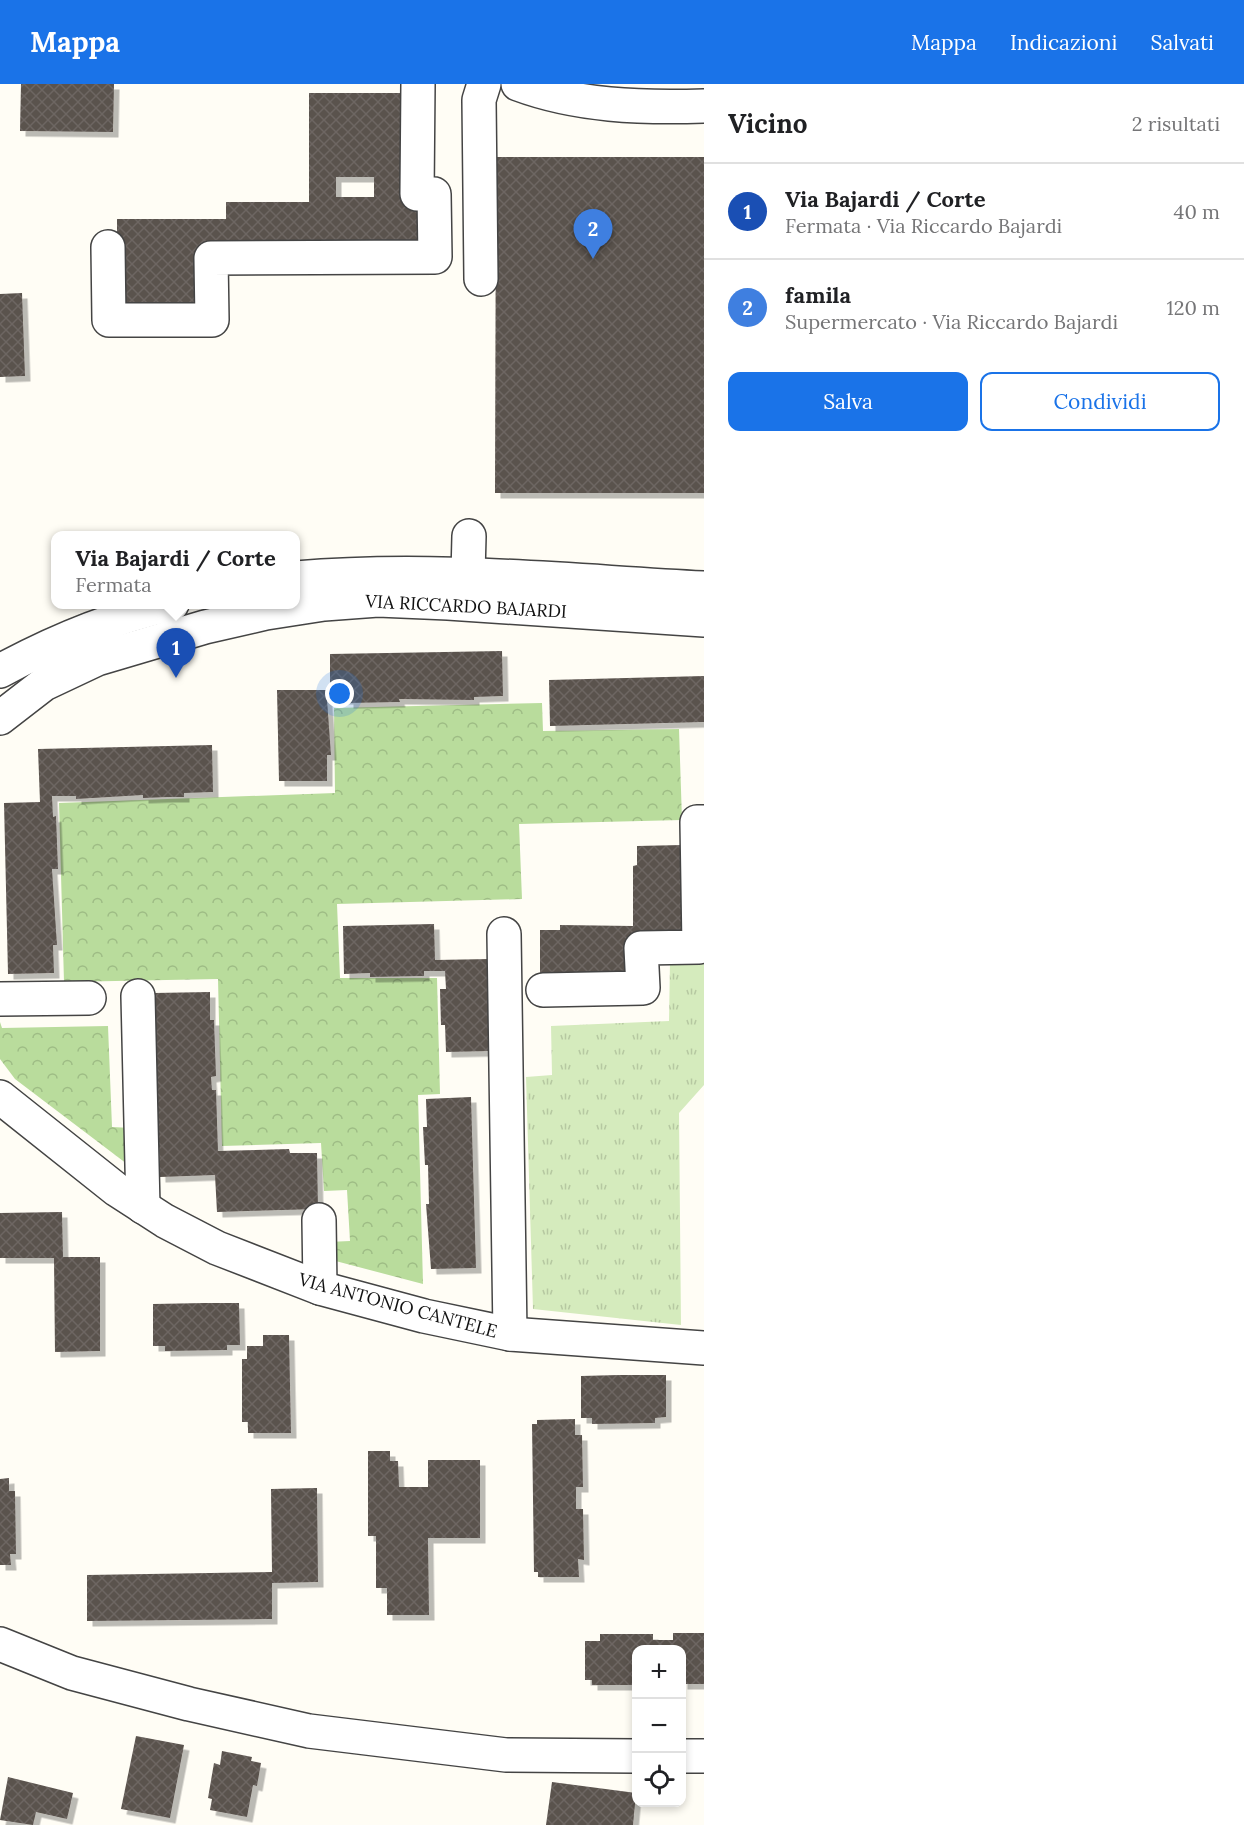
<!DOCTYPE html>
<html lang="it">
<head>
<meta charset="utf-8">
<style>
	body { margin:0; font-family:Lora,serif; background:#f2f2f2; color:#202124 }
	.controls { position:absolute; right:18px; bottom:18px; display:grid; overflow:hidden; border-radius:12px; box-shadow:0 3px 9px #0003 }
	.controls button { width:54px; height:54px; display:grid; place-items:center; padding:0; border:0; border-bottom:2px solid #e0e0e0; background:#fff; color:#202124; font:30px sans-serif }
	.you { position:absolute; left:340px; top:610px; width:21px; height:21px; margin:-15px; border:4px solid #fff; border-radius:50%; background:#1a73e8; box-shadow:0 0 0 9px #1a73e833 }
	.badge { display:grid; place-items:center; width:39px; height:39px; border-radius:50%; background:#1a73e8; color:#fff; font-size:20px; font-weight:700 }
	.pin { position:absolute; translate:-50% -50px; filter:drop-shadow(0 2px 3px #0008) }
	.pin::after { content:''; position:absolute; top:32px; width:21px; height:18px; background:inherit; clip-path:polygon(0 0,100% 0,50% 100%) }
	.popup { position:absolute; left:51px; top:447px; width:249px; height:78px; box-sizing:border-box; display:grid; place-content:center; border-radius:12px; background:#fff; filter:drop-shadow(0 2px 4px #0005); font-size:20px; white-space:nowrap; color:#757577 }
	.popup b { font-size:22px; color:#202124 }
	.popup::after { content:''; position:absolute; left:50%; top:100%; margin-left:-12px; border:12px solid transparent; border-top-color:#fff }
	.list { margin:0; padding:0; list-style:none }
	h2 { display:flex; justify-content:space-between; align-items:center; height:78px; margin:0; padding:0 24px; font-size:26px }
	h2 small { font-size:20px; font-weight:400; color:#757577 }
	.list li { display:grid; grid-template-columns:39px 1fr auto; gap:18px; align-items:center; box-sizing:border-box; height:96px; padding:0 24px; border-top:2px solid #e0e0e0 }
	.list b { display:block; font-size:22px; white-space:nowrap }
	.list p { margin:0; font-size:20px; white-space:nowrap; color:#757577 }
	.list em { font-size:20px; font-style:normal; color:#757577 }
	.actions { display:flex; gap:12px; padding:18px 24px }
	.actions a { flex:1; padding:14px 0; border:2px solid #1a73e8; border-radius:12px; text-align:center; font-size:21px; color:#1a73e8 }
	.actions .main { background:#1a73e8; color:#fff }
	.icon { flex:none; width:33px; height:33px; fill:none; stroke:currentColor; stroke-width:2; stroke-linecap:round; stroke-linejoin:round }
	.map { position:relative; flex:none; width:704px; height:1741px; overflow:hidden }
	header { display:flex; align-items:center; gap:36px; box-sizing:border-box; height:84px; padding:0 30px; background:#1a73e8; color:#fff }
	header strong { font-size:28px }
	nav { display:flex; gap:33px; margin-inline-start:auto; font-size:21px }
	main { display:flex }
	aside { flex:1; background:#fff }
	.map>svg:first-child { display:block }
</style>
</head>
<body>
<header>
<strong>Mappa</strong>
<nav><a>Mappa</a><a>Indicazioni</a><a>Salvati</a></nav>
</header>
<main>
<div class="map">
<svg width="704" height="1741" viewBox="0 0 704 1741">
	<defs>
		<pattern id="grass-tufts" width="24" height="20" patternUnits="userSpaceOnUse" patternTransform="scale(1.5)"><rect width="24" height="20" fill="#d5ebbd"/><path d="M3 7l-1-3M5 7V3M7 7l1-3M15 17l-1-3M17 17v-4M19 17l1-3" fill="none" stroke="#b6c8a1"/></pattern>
		<pattern id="forest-crowns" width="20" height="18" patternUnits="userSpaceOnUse" patternTransform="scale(1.5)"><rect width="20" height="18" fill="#b9dc9c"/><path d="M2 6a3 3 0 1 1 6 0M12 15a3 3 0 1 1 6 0" fill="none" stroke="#9ebc85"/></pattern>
		<pattern id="building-cross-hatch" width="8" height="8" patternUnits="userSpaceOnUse" patternTransform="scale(1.5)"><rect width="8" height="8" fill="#5a524d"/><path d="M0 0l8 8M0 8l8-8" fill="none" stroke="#6d6662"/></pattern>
		<filter id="shadow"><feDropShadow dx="5.5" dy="5.5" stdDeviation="0" flood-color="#0004"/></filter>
	</defs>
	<rect width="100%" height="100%" fill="#fffdf5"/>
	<path fill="url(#grass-tufts)" d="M704,877V1001L679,1029L681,1241L533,1225L526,993L552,991L551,942L669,937L670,878Z"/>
	<g fill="url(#forest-crowns)">
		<path d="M542,619L543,647L679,645L682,736L519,740L522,815L337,820L340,894H437L440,1010L418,1011L423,1200L328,1175V1158L350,1157L347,1106L324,1107L321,1059L222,1062L218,895L64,898L59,719L335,709L334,624Z"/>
		<path d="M0,938L2,944L108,942L112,1043L131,1044V1083L15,995L0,975Z"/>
	</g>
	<g fill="url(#building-cross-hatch)" fill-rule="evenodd" filter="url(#shadow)">
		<path d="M21,0H114L113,48L20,47Z"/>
		<path d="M309,9H402L403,118H430V165L226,163L202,227H117V135H226V118H309ZM336,93H374V113H336Z"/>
		<path d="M496,73H704V409H495Z"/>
		<path d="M22,209L25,292L0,293V210Z"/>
		<path d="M502,567L503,612L474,613V616L399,615L400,618L348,619V615H327L331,671H327V697H279L277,606H330V570Z"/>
		<path d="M704,592V638L550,642L549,596Z"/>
		<path d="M212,661L213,708L184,709V713H169L143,714V711L76,715V712H52L53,733L56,732L58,785H52L57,861H53L54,889L8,890L4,719L40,718L38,665Z"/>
		<path d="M682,761L684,851L631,890L540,892V846H560V841L633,842V782L637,781V762Z"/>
		<path d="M434,840L435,876L490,875L491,967L446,968L445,941H441L440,905H446L445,887H424V892L370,893V889L344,890L343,842Z"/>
		<path d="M210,908V936H214L216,992L211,993L212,1006H216L218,1067L289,1065L290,1069H317L318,1125L217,1128L215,1091L160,1093L154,909Z"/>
		<path d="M471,1013L476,1184L431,1185L426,1120H429L428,1081H425L423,1043H427L426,1015Z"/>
		<path d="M62,1128L63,1173H100V1267L55,1268L54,1174H0V1129Z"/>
		<path d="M205,1219H239L240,1261H227V1266L165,1267V1262H153V1220Z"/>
		<path d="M263,1251H289L291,1349H248V1338H242V1275H247V1262H263Z"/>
		<path d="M619,1291H666V1333L655,1334V1339L592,1340V1334H581V1292Z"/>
		<path d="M575,1335V1351H582L583,1403H576V1425H583L584,1476L578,1475L579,1493H538V1488H534L532,1340H537V1336Z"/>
		<path d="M368,1367H390V1377H398L399,1403H428V1376H480V1454H428L429,1531H387V1504H376V1452H368Z"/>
		<path d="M9,1394V1407H15L16,1470H10L11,1481H0V1395Z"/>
		<path d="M317,1404L318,1498L272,1499V1535L87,1537V1491L272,1488L271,1405Z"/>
		<path d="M673,1549H704V1600H682V1566H636V1601H592V1596H585V1557H600V1550H653V1556H673Z"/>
		<path d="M136,1652L184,1661L170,1734L121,1725Z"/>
		<path d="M222,1667L252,1673L251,1677L261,1679L257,1702L253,1701L247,1733L210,1726L212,1715L208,1714L214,1679L220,1681Z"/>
		<path d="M8,1693L73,1709L67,1735L36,1728L33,1741L0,1736Z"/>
		<path d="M552,1698L636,1709L633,1741H546Z"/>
	</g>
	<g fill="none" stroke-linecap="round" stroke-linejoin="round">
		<defs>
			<g id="minor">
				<path d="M518,0C577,22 641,24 704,22"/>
				<path d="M108,163L109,236H212L211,174L435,173L434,110H417L418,0"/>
				<path d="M481,195L479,16L484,0"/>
				<path d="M468,490L469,452"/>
				<path d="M296,494C432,482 568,497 704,504"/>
				<path d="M0,587C55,557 111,534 172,520"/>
				<path d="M0,634L44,600L97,575L205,543L266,529L324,520L378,516L448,519L704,536"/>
				<path d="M504,850L510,1250"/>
				<path d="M543,906L643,904L641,864L699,863L697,738H704"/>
				<path d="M138,912L143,1123"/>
				<path d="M0,915L89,914"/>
				<path d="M0,1013L117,1106L165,1137L217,1164L320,1204L424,1232L510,1250L704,1264"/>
				<path d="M319,1136L320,1204"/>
				<path d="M0,1560L72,1589L189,1620L309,1647L506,1671L636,1672"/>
				<path d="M682,1672H704"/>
			</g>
		</defs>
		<use href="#minor" stroke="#444" stroke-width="36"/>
		<use href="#minor" stroke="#fff" stroke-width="33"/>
	</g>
	<g text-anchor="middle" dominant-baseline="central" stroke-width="6" stroke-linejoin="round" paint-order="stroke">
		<g font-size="18" fill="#111" stroke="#fff">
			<text transform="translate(466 522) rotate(3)">VIA RICCARDO BAJARDI</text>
			<text transform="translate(398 1221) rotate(15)">VIA ANTONIO CANTELE</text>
		</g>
	</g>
</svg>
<div class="controls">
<button>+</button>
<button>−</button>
<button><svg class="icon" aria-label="locate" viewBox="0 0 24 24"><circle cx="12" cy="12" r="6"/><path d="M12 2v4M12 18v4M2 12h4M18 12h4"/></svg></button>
</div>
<div class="you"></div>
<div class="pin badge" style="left:176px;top:594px;background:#1a4fb4">1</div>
<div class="popup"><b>Via Bajardi / Corte</b>Fermata</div>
<div class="pin badge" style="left:593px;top:175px;background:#3f7fe0">2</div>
</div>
<aside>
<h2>Vicino<small>2 risultati</small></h2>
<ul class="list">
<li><span class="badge" style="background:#1a4fb4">1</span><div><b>Via Bajardi / Corte</b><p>Fermata · Via Riccardo Bajardi</p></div><em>40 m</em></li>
<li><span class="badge" style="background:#3f7fe0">2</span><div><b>famila</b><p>Supermercato · Via Riccardo Bajardi</p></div><em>120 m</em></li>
</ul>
<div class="actions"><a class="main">Salva</a><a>Condividi</a></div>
</aside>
</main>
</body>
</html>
